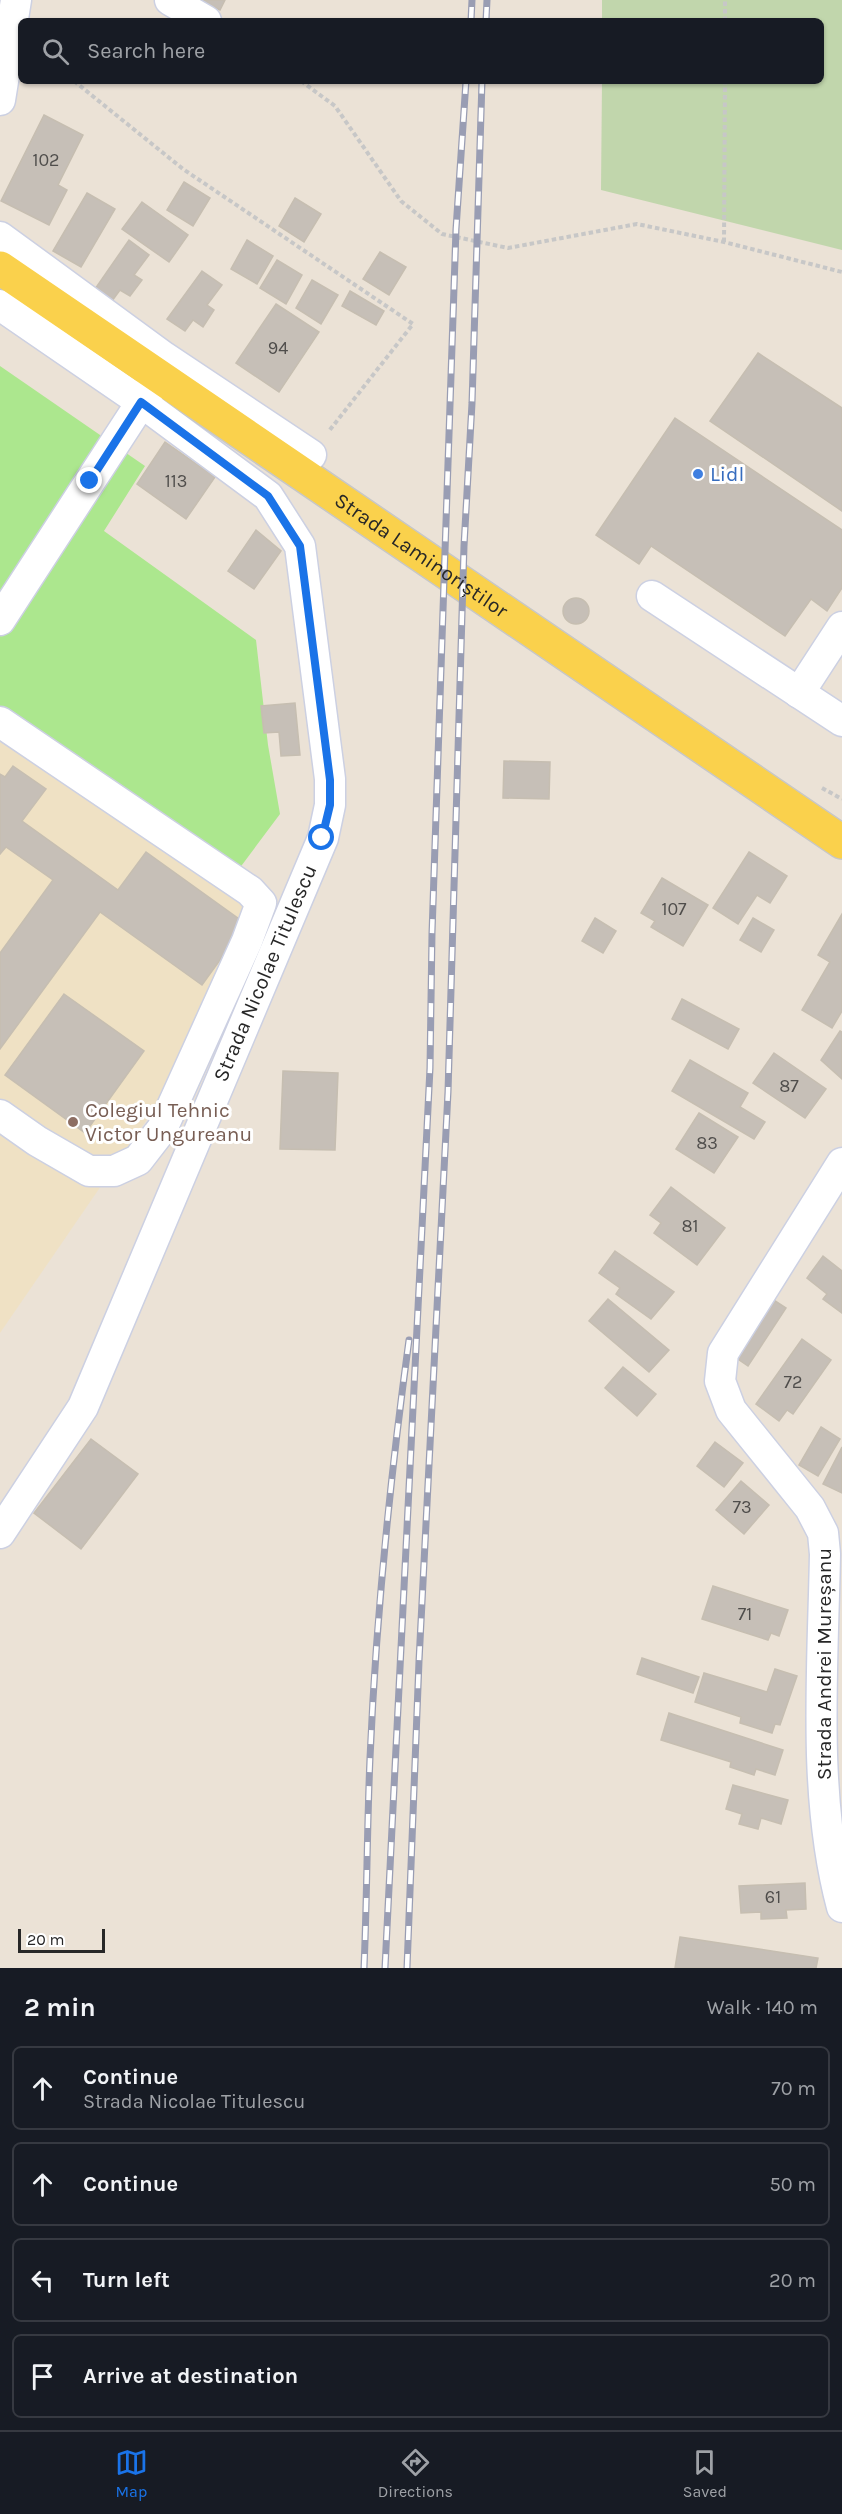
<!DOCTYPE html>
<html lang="en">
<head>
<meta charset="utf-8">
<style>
	body { margin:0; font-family:Karla,sans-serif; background:#20242c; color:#f1f3f6 }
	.scale { position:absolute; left:18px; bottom:15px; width:87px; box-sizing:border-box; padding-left:6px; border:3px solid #272727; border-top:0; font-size:16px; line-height:21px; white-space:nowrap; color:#272727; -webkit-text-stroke:4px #fff; paint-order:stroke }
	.stop { position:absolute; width:18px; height:18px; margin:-14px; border:4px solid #1a73e8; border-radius:50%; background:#fff }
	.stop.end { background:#1a73e8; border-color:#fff; box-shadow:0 2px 6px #0008 }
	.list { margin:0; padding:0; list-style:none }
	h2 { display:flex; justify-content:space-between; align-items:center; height:78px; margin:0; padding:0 24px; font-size:26px }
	h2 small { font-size:20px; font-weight:400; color:#9ea1a6 }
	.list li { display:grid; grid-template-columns:39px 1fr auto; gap:18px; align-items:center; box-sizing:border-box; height:84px; margin:0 12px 12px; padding:0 12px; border:2px solid #363941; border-radius:9px }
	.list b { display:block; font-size:22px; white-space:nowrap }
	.list p { margin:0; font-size:20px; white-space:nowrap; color:#9ea1a6 }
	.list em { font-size:20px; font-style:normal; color:#9ea1a6 }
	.icon { flex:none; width:33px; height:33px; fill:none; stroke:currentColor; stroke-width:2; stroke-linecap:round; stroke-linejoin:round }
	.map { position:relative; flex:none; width:842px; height:1968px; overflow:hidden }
	.search { position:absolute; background:#171b24; box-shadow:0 2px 4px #0004; left:18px; right:18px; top:18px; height:66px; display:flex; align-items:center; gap:15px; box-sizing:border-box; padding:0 21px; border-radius:9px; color:#9ea1a6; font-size:22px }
	.sheet { height:462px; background:#171b24 }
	nav { display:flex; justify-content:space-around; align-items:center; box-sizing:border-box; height:84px; border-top:2px solid #363941; background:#171b24; font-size:16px; color:#9ea1a6 }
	nav a { display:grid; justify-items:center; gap:3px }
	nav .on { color:#1a73e8 }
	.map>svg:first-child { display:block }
</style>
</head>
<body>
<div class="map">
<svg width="842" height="1968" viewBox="0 0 842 1968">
	<rect width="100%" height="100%" fill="#ebe2d6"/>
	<path fill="#efe1c4" d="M0,706L290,911L0,1333Z"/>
	<path fill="#ace78e" d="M0,366L145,466L104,531L256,640L268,745L280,814L236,873L0,706Z"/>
	<path fill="#c1d6ac" d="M602,0H842V250L601,190L602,81H821V21H602Z"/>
	<g fill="#c6bfb7" stroke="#c6beb1" stroke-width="1.5">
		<path d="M200,0H225L220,10Z"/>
		<path d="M44,115L83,135L58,185L67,190L49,225L1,201Z"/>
		<path d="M184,182L210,198L193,226L167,210Z"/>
		<path d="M87,193L115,209L81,267L53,251Z"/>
		<path d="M295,198L321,214L304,242L279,226Z"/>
		<path d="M142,202L188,235L169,262L122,229Z"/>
		<path d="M129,240L149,255L134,275L142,280L130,296L120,290L112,301L95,289Z"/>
		<path d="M247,240L273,256L257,284L231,269Z"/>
		<path d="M380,252L406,267L389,295L363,279Z"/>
		<path d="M277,260L302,275L286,304L260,288Z"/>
		<path d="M202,271L222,285L207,305L214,310L203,327L193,320L185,331L167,319Z"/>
		<path d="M312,280L338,295L321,324L296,308Z"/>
		<path d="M350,291L384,311L376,325L342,306Z"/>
		<path d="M276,304L319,332L279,392L236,363Z"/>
		<path d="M758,353L842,408V511L710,421Z"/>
		<path d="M675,418L842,530V588L827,611L811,599L785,636L651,546L639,564L596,535Z"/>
		<path d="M165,442L215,477L186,519L137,484Z"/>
		<path d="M256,530L281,551L254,589L228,571Z"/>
		<circle cx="576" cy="611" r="13"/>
		<path d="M295,703L300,755L281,756L279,732L264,733L261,706Z"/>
		<path d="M504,761L550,762L549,799L503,798Z"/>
		<path d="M13,766L46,789L22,821L118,890L146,852L246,924L202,985L100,912L0,1049V953L53,880L6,847L0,854V774L5,777Z"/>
		<path d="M749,852L787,876L770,903L757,895L738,924L713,908Z"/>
		<path d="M662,878L708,905L683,946L651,927L655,921L641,913Z"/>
		<path d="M842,914V1011L832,1028L802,1010L830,962L818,955Z"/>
		<path d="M595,918L616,931L603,953L582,941Z"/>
		<path d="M753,918L774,930L761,952L740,940Z"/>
		<path d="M64,994L144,1051L85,1133L5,1075Z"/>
		<path d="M682,999L739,1029L728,1049L672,1019Z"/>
		<path d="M840,1031L842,1032V1079L821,1060Z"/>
		<path d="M774,1053L826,1089L805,1118L753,1083Z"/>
		<path d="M690,1060L748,1093L740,1107L765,1122L754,1139L672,1091Z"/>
		<path d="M283,1071L338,1073L335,1150L280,1149Z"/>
		<path d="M699,1113L738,1137L714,1173L676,1149Z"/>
		<path d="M671,1187L725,1228L697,1265L654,1233L661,1223L650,1215Z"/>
		<path d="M615,1251L674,1292L651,1319L616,1294L620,1288L599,1273Z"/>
		<path d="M823,1256L842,1271V1313L823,1299L827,1294L807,1278Z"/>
		<path d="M769,1297L786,1308L748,1366L732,1355Z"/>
		<path d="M608,1299L669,1350L649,1372L589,1321Z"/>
		<path d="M802,1339L831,1360L793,1414L787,1410L779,1421L756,1404Z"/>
		<path d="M623,1367L656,1394L637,1416L605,1388Z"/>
		<path d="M821,1427L840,1439L818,1476L799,1465Z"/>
		<path d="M91,1439L138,1474L81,1549L34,1513Z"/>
		<path d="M715,1442L743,1463L724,1487L697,1466Z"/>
		<path d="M842,1447V1493L823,1484Z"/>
		<path d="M741,1481L769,1505L744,1534L716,1510Z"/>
		<path d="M713,1586L788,1610L779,1636L771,1633L768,1640L702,1619Z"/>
		<path d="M642,1658L699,1677L693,1693L637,1674Z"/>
		<path d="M775,1669L797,1676L780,1725L775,1724L772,1733L740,1723L741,1717L695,1702L704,1673L767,1692Z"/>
		<path d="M669,1713L783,1750L775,1775L756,1769L754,1775L730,1767L731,1762L661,1740Z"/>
		<path d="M733,1785L788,1800L781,1824L761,1818L758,1829L739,1824L742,1814L726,1809Z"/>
		<path d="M805,1883L806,1909L786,1910L787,1918L761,1919V1912L741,1913L739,1886Z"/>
		<path d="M680,1937L818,1958L816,1968H675Z"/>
	</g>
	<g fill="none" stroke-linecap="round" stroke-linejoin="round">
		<defs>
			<g id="minor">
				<path d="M170,0L206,21"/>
				<path d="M0,100L16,0"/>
				<path d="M0,237L164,357L311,455"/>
				<path d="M0,305L141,402L268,496L300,546L330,779V805L323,838L83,1407L0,1533"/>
				<path d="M652,596L842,721"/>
				<path d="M0,620L152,386"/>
				<path d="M799,693L842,627"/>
				<path d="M0,722L250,891L261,903L247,941L162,1129L138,1160L114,1171H89L37,1141L0,1115"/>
				<path d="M842,1163L723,1353L720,1381L731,1410L810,1508L823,1533L825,1554C823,1668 812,1796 842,1907"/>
			</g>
			<g id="major">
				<path id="s1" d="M0,268L842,842"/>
			</g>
		</defs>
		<use href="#minor" stroke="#ccd0e2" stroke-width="33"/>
		<use href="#major" stroke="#c7c7c7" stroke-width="36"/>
		<g stroke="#c7c7c7" stroke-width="4" stroke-dasharray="4.5 3" stroke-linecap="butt">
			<path d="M725,21V0"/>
			<path d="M74,81L183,169L413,324L329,431"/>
			<path d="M301,81L335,106L401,201L442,234L508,248L637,224L724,242L842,272"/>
			<path d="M724,242L725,81"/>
			<path d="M822,788L842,799"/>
		</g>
		<use href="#minor" stroke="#fff" stroke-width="30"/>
		<use href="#major" stroke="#fad14c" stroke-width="33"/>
		<defs>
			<g id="rail">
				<path d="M471,21L472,0"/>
				<path d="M486,21L487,0"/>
				<path d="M364,1968C367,1898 367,1828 370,1758C376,1618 390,1479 409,1340"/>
				<path d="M385,1968L430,1068L432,933L456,229L466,81"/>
				<path d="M407,1968L419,1661L448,1092L464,546L472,403L482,81"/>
			</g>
		</defs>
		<use href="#rail" stroke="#999db3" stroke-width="7"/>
		<use href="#rail" stroke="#fff" stroke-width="4.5" stroke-dasharray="14" stroke-linecap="butt"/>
	</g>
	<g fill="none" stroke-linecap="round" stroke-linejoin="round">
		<path stroke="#1a73e8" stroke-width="8" d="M90,481L141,402L268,496L300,546L330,780V805L322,838"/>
	</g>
	<circle fill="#3f7fe0" stroke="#fff" stroke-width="2" cx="698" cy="474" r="6"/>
	<circle fill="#8d6e63" stroke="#fff" stroke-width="2" cx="73" cy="1122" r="6"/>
	<g text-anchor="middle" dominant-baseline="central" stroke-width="6" stroke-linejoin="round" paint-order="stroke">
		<g font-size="18" fill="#4f4d4b">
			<text x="46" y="160">102</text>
			<text x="278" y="348">94</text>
			<text x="176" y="481">113</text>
			<text x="674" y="909">107</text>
			<text x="789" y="1086">87</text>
			<text x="707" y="1143">83</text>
			<text x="690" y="1226">81</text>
			<text x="793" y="1382">72</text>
			<text x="742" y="1507">73</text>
			<text x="745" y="1614">71</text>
			<text x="773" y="1897">61</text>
		</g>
		<g font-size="21" fill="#366cbe" stroke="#fff" text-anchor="start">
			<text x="710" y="474">Lidl</text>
		</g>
		<g font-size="21" fill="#272727" stroke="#fff">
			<text stroke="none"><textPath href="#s1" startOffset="510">Strada Laminoriștilor</textPath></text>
			<text transform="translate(265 973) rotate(-67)">Strada Nicolae Titulescu</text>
			<text transform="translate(824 1664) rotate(-90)">Strada Andrei Mureșanu</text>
		</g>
		<g font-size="21" fill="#785e54" stroke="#fff" text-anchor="start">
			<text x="85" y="1110">Colegiul Tehnic<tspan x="85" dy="24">Victor Ungureanu</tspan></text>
		</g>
	</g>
</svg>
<div class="scale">20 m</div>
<div class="stop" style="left:322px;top:838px"></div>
<div class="stop end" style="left:90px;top:481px"></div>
<div class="search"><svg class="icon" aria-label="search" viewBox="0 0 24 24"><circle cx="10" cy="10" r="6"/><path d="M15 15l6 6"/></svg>Search here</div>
</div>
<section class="sheet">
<h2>2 min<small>Walk · 140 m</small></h2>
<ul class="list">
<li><svg class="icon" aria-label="ahead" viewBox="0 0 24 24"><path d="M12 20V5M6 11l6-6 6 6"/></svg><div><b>Continue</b><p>Strada Nicolae Titulescu</p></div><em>70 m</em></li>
<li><svg class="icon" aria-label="ahead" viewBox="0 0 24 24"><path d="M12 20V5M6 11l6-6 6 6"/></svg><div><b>Continue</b></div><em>50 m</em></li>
<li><svg class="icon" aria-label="left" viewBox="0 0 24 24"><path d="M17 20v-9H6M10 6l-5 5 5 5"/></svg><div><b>Turn left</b></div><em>20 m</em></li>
<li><svg class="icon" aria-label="arrive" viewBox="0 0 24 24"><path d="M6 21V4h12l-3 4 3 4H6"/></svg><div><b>Arrive at destination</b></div></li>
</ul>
</section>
<nav>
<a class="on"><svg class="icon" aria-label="map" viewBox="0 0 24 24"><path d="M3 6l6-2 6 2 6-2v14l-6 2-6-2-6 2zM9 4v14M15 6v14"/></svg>Map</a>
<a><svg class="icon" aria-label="directions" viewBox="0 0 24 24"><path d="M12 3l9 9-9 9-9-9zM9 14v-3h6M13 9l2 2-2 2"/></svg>Directions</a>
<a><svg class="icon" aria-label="saved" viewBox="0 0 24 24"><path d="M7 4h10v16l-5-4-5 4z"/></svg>Saved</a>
</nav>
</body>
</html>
